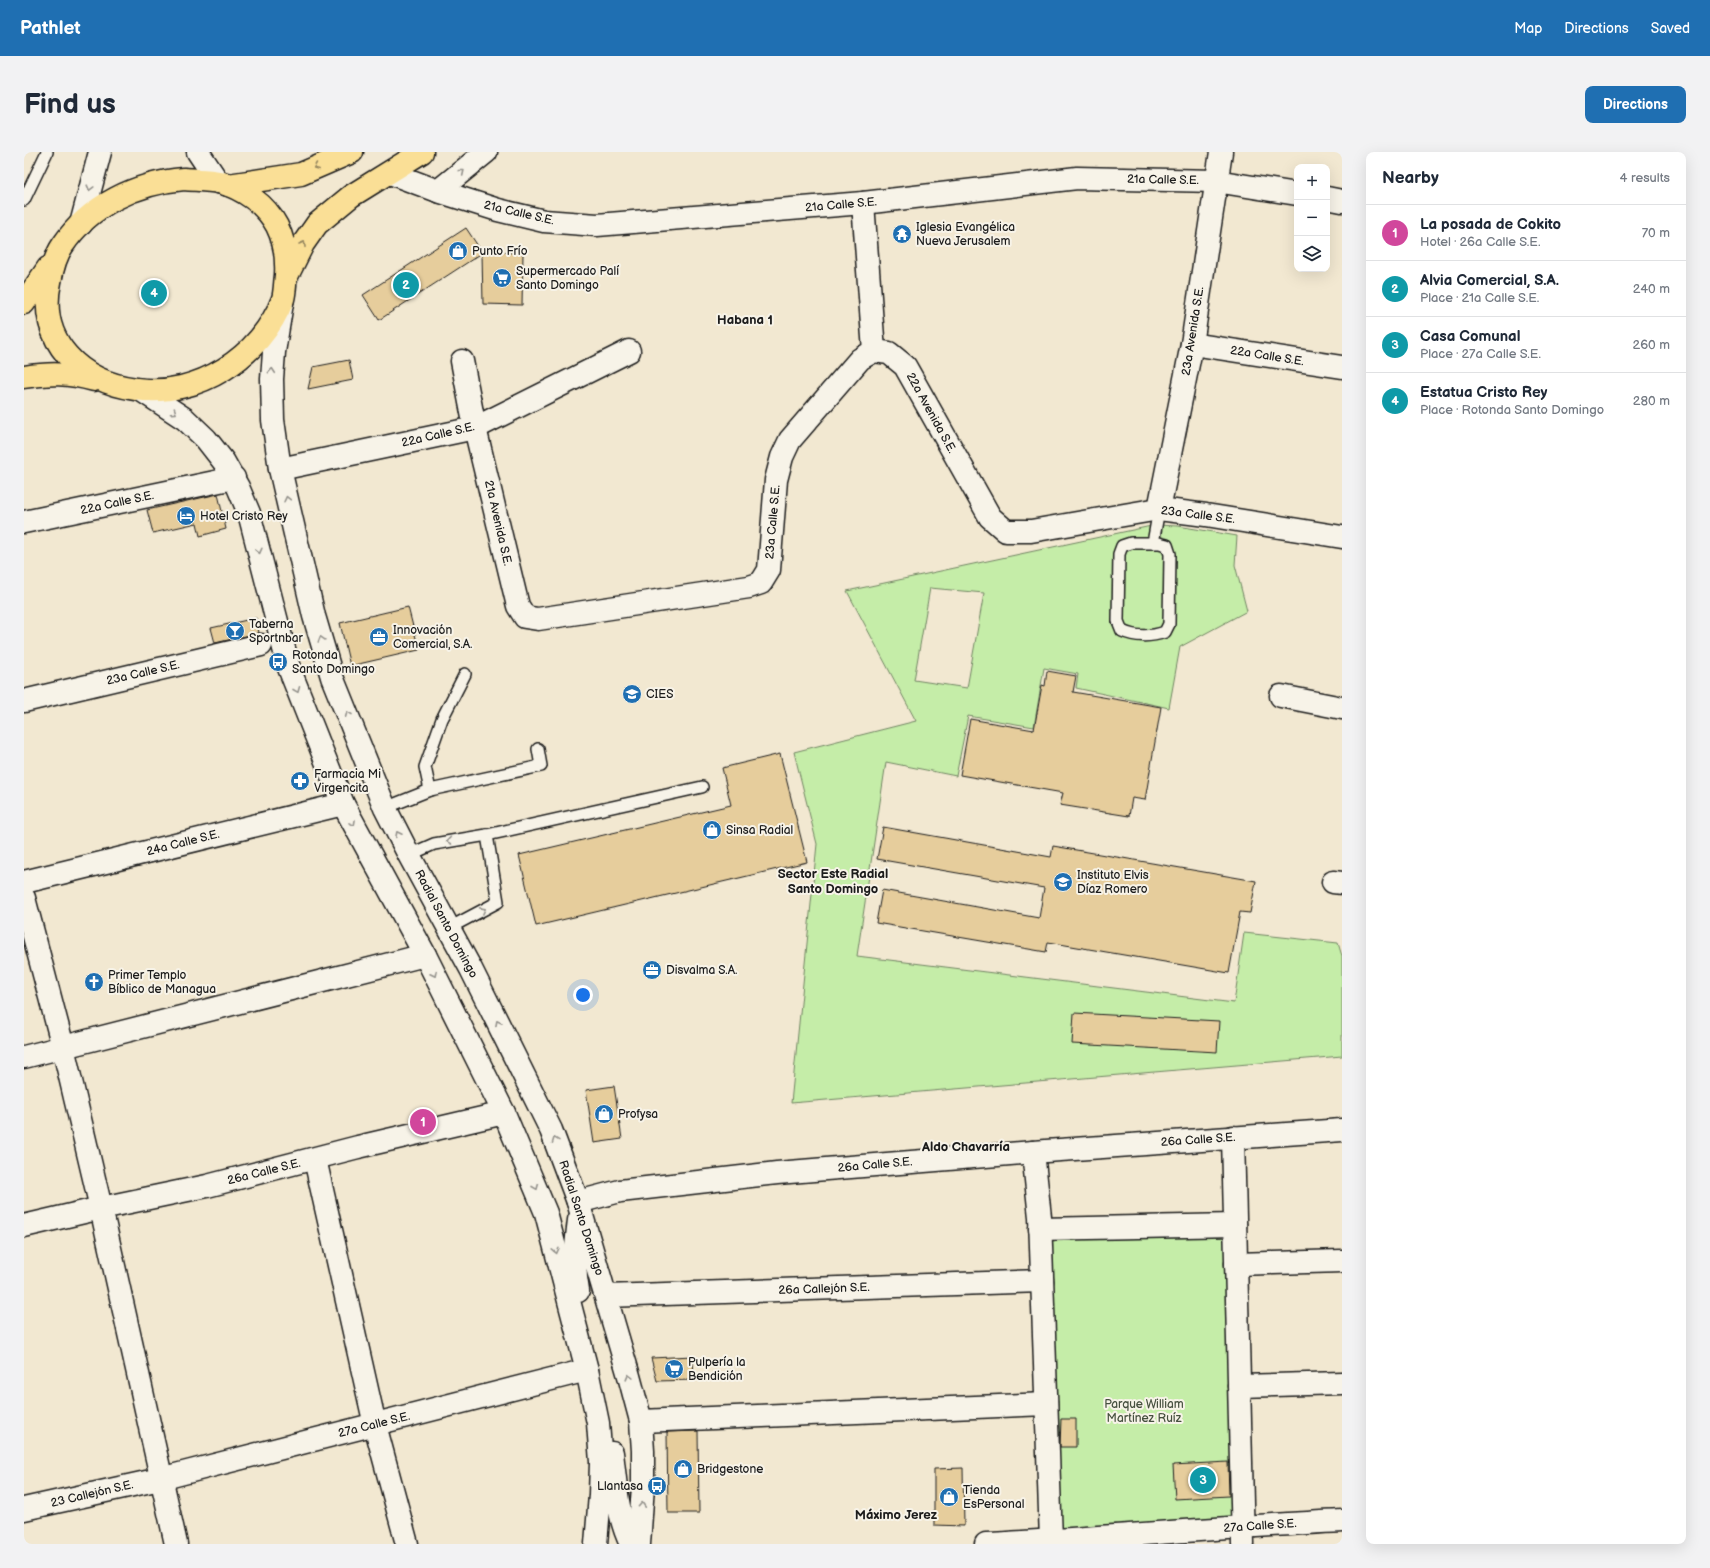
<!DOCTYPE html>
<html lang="en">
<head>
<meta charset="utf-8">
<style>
	body { margin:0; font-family:"Balsamiq Sans",sans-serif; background:#f2f2f3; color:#1f2937 }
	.controls { position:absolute; right:12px; top:12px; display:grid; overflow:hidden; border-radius:8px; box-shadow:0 4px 16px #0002 }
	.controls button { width:36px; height:36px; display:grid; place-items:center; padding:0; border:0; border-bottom:1px solid #e0e1e3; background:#fff; color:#1f2937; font:20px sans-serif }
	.you { position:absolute; left:559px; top:843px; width:14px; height:14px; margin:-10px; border:3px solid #fff; border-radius:50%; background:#1a73e8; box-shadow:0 0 0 6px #1a73e833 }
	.badge { display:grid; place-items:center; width:26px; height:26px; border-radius:50%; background:#1f6fb2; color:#fff; font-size:13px; font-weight:700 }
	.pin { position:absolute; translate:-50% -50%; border:2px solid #fff; box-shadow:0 1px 4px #0006 }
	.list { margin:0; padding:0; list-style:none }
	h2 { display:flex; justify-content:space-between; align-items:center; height:52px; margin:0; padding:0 16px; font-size:17px }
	h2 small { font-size:13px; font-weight:400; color:#747a83 }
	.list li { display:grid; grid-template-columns:26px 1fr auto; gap:12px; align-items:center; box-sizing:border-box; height:56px; padding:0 16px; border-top:1px solid #e0e1e3 }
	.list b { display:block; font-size:15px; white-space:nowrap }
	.list p { margin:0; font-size:13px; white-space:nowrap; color:#747a83 }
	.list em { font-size:13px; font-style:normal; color:#747a83 }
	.icon { flex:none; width:22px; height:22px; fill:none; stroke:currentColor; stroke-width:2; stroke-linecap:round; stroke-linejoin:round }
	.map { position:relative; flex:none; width:1318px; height:1392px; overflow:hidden; border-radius:8px }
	header { display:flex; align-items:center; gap:24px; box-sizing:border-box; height:56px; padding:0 20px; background:#1f6fb2; color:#fff }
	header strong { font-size:19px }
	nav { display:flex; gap:22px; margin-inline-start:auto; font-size:14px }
	.intro { display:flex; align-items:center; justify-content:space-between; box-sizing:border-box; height:96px; padding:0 24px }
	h1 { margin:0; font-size:28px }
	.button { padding:10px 18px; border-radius:8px; background:#1f6fb2; color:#fff; font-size:14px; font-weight:700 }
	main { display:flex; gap:24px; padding:0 24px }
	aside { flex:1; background:#fff; border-radius:8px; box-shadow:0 4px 16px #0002 }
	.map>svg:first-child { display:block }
</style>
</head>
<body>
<header>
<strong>Pathlet</strong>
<nav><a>Map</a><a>Directions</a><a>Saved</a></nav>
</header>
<div class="intro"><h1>Find us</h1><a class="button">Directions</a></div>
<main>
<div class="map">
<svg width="1318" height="1392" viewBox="0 0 1318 1392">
	<rect width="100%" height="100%" fill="#f2e8d1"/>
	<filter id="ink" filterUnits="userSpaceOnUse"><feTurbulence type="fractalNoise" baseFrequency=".025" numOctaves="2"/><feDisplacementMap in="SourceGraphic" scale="8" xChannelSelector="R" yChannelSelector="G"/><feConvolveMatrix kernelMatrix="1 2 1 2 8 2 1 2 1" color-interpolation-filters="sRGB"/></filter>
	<g filter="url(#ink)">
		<g fill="#c5eda8" stroke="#708462" fill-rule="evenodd">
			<path d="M1132,373L1154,374L1213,384L1211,413L1223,459L1156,495L1145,556L1052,536L1054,522L1020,516L1010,575L944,564L932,624L862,610L833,804L1210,851L1220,781L1314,791L1318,804V904L767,951L793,692L770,600L892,569L823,439ZM906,436L960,441L943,536L890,528Z"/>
			<path d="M1209,1079L1217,1372L1027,1389L1024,1088Z"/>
		</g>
		<g fill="#e6cd9c" stroke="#1c1c1c">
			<path d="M442,76L458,100L499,101L498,153L459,152L458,101L355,168L339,143Z"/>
			<path d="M325,208L329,228L284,237L289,215Z"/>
			<path d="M194,342L202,377L176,384L173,371L129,381L123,358Z"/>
			<path d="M384,455L395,498L326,514L316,471Z"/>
			<path d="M232,466L235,481L191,491L187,476Z"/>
			<path d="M1023,519L1052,524L1049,540L1137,555L1121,648L1108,646L1105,664L1036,653L1039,641L936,623L946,567L1010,578L1018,533L1021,534Z"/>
			<path d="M756,602L783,710L512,774L495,703L707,653L698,616Z"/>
			<path d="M859,675L1027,705L1029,694L1232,729L1226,761L1216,760L1205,821L1024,790L1022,800L852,771L858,738L1015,766L1020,736L853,707Z"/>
			<path d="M1050,861L1195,869L1193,900L1048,892Z"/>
			<path d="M590,934L598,987L570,991L562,938Z"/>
			<path d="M669,1204L670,1228L633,1229L627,1206Z"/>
			<path d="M1037,1267H1052V1295H1036Z"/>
			<path d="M674,1279L675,1361H644L643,1280Z"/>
			<path d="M1204,1310L1205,1344L1151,1347L1149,1313Z"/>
			<path d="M939,1316L940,1374L910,1373V1317Z"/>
		</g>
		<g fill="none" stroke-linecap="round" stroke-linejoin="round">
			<defs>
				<g id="lane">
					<path d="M0,48L23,0"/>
					<path d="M1107,391H1135L1143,393L1146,402L1145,472L1141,480C1127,485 1111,485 1098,479L1094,469L1095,402L1098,394Z"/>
					<path d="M1129,391L1135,357"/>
					<path d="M406,638L401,615L418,567L441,522"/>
					<path d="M361,656L406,638L517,614L514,597"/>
					<path d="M385,703L410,692L463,683L678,635"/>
					<path d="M425,776L474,750L463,683"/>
				</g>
				<g id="street">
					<path d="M366,21L414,39L474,58L520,69L573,73L839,51L1053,26L1192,29L1273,42"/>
					<path d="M414,39L462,0"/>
					<path d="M1303,46L1318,49"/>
					<path d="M839,51L850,199"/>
					<path d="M1168,192L1318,215"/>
					<path d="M850,199L865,201L881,214L966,365L982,379H1007L1135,357L1182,363L1318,385"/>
					<path d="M438,209L451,276L494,454L501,465L514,467L725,435L737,431L745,418L752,328L758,305L766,288L836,207L850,199"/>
					<path d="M256,317L451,276L605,199"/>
					<path d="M1135,357L1168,192L1197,0"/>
					<path d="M0,370L210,326"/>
					<path d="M1257,544L1318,556"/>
					<path d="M0,549L237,493"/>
					<path d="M0,730L319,652"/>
					<path d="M1309,730L1318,731"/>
					<path d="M0,746L39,895L77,1056L152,1392"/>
					<path d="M0,905L401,803"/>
					<path d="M1209,985L1219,1392"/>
					<path d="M1009,1000L1016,1065L1027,1389"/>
					<path d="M291,1007L351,1273L383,1392"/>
					<path d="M554,1050L596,1039L753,1021L1022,999L1318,978"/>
					<path d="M0,1074L77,1056L183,1034L334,995L480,961"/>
					<path d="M1016,1077L1211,1073"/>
					<path d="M1212,1112L1318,1109"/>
					<path d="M582,1144L1018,1129"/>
					<path d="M1215,1234L1318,1231"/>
					<path d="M617,1269L1022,1252"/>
					<path d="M0,1357L136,1327L563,1218"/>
					<path d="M962,1392C1081,1386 1199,1375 1318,1369"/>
				</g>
				<g id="secondary">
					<path d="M174,0L194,30"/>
					<path d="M57,72L76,0"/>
					<path d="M258,151L250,200L248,227L249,268L256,317L290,464L308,525L361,656L385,703L447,817L527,978L554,1050L605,1224L617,1269L619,1299V1334L615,1392"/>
					<path d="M117,238L161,267L182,287L200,310L214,335L225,361L265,516L319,652L401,803L480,961L522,1061L563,1218L574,1271L577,1310L576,1343L572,1392"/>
					<path d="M554,1139C549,1116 552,1092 555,1068"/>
					<path d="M588,1301C592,1332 593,1364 607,1392"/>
				</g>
				<g id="primary">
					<path d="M160,27C171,28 184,28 195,30C219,36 242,53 253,74C261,90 263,105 262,123C261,130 261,140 259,147C237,205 173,246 112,237C56,230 13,189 26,130C28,118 32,103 39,93C66,53 112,31 160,27Z"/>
					<path d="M204,33L277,22L328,0"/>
					<path d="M263,124L279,92L293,72L327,44L398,0"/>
					<path d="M0,151L24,116"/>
					<path d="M0,225C26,221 44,221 70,228"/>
				</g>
			</defs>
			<use href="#lane" stroke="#1c1c1c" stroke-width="14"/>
			<use href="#street" stroke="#1c1c1c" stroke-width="25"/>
			<use href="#secondary" stroke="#1c1c1c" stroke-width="25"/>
			<use href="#primary" stroke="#1c1c1c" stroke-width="25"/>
			<use href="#lane" stroke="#f7f3e8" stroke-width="11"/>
			<use href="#street" stroke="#f7f3e8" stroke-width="22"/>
			<use href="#secondary" stroke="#f7f3e8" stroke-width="22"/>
			<use href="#primary" stroke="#fadf96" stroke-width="22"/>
		</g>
		<defs><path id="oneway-chevron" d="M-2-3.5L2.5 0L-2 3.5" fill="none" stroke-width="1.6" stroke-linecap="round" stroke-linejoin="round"/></defs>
		<g stroke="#96875f">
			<use href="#oneway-chevron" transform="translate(292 15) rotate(157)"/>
			<use href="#oneway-chevron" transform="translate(279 92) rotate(-60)"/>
		</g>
		<g stroke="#94928c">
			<use href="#oneway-chevron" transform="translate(438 20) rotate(-39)"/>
			<use href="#oneway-chevron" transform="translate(66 36) rotate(105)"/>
			<use href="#oneway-chevron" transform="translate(248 219) rotate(-85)"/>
			<use href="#oneway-chevron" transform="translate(150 260) rotate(34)"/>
			<use href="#oneway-chevron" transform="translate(263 347) rotate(-103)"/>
			<use href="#oneway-chevron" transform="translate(235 399) rotate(76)"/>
			<use href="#oneway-chevron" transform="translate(297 487) rotate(-107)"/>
			<use href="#oneway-chevron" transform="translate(273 538) rotate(68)"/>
			<use href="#oneway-chevron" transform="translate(324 562) rotate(-112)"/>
			<use href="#oneway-chevron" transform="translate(329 671) rotate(62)"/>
			<use href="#oneway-chevron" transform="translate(374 682) rotate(-117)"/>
			<use href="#oneway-chevron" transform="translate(425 689) rotate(171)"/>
			<use href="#oneway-chevron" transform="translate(459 758) rotate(-28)"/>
			<use href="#oneway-chevron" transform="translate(410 822) rotate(64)"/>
			<use href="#oneway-chevron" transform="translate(474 871) rotate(-117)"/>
			<use href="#oneway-chevron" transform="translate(531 988) rotate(-111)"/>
			<use href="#oneway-chevron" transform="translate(512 1035) rotate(68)"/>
			<use href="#oneway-chevron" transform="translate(532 1099) rotate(76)"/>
			<use href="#oneway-chevron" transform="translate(605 1225) rotate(-105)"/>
			<use href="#oneway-chevron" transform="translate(618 1353) rotate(-86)"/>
		</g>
	</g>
	<defs>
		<symbol id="temple-disc" viewBox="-11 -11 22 22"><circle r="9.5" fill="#1f6fb2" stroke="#f7f3e8"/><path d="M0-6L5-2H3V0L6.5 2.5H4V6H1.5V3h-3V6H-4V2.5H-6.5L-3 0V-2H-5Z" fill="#fff"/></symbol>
		<symbol id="shop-disc" viewBox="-11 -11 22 22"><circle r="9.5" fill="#1f6fb2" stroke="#f7f3e8"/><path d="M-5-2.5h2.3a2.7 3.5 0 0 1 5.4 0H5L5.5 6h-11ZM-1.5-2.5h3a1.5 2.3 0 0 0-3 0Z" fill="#fff"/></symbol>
		<symbol id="supermarket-disc" viewBox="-11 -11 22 22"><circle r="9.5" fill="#1f6fb2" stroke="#f7f3e8"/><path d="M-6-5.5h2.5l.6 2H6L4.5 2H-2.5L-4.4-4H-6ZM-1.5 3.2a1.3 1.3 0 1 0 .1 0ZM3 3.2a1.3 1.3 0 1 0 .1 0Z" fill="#fff"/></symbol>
		<symbol id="hotel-disc" viewBox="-11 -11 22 22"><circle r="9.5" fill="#1f6fb2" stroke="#f7f3e8"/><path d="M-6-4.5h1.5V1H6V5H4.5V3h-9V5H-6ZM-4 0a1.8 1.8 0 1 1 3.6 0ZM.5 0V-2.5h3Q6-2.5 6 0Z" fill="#fff"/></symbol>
		<symbol id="bar-disc" viewBox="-11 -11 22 22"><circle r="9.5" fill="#1f6fb2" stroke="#f7f3e8"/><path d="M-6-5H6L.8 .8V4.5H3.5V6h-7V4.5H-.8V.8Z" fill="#fff"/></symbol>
		<symbol id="office-disc" viewBox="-11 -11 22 22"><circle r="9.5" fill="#1f6fb2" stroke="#f7f3e8"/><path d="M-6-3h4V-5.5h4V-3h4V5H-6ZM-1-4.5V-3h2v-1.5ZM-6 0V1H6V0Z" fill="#fff"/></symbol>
		<symbol id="bus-disc" viewBox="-11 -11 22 22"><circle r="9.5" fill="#1f6fb2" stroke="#f7f3e8"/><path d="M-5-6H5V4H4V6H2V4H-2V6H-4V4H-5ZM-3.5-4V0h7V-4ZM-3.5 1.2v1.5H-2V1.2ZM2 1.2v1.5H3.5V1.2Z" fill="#fff"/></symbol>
		<symbol id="university-disc" viewBox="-11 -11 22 22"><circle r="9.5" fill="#1f6fb2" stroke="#f7f3e8"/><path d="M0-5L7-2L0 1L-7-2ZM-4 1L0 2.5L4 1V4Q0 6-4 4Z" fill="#fff"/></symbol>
		<symbol id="pharmacy-disc" viewBox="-11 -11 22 22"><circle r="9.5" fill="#1f6fb2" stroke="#f7f3e8"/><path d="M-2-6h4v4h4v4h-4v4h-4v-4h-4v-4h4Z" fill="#fff"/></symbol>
		<symbol id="school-disc" viewBox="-11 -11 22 22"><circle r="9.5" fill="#1f6fb2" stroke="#f7f3e8"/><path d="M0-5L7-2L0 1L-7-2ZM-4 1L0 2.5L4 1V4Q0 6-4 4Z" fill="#fff"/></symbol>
		<symbol id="church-disc" viewBox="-11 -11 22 22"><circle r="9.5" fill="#1f6fb2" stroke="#f7f3e8"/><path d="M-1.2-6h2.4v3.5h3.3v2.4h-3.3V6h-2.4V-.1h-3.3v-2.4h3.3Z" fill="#fff"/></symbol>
	</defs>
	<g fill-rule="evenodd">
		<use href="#temple-disc" x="867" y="71" width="22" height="22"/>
		<use href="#shop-disc" x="423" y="88" width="22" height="22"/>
		<use href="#supermarket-disc" x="467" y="115" width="22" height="22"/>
		<use href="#hotel-disc" x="151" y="353" width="22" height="22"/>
		<use href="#bar-disc" x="200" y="468" width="22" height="22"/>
		<use href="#office-disc" x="344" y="474" width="22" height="22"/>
		<use href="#bus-disc" x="243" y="499" width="22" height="22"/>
		<use href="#university-disc" x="597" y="531" width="22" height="22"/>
		<use href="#pharmacy-disc" x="265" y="618" width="22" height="22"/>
		<use href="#shop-disc" x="677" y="667" width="22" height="22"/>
		<use href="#school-disc" x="1028" y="719" width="22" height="22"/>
		<use href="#office-disc" x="617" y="807" width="22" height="22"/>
		<use href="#church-disc" x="59" y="819" width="22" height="22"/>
		<use href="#shop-disc" x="569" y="951" width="22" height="22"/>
		<use href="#supermarket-disc" x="639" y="1206" width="22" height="22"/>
		<use href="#shop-disc" x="648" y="1306" width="22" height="22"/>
		<use href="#bus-disc" x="622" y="1323" width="22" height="22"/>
		<use href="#shop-disc" x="914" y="1334" width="22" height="22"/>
	</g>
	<g text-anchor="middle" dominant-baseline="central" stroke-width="4" stroke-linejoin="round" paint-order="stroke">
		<g font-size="12" fill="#1c1c1c" stroke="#f7f3e8">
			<text transform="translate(1139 28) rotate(1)">21a Calle S.E.</text>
			<text transform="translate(817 53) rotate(-5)">21a Calle S.E.</text>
			<text transform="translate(495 61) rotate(13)">21a Calle S.E.</text>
			<text transform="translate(1169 179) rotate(-81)">23a Avenida S.E.</text>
			<text transform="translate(1243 204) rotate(9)">22a Calle S.E.</text>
			<text transform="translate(907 261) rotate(61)">22a Avenida S.E.</text>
			<text transform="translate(414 283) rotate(-13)">22a Calle S.E.</text>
			<text transform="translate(93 351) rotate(-12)">22a Calle S.E.</text>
			<text transform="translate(1174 363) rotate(7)">23a Calle S.E.</text>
			<text transform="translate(749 370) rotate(-85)">23a Calle S.E.</text>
			<text transform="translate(474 371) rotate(77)">21a Avenida S.E.</text>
			<text transform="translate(119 521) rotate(-13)">23a Calle S.E.</text>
			<text transform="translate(159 691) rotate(-14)">24a Calle S.E.</text>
			<text transform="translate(422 772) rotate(62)">Radial Santo Domingo</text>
			<text transform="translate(1174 988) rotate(-4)">26a Calle S.E.</text>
			<text transform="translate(851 1013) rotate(-5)">26a Calle S.E.</text>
			<text transform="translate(240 1020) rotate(-14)">26a Calle S.E.</text>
			<text transform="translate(557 1066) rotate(72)">Radial Santo Domingo</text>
			<text transform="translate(800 1137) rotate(-2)">26a Callejón S.E.</text>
			<text transform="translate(350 1273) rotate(-14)">27a Calle S.E.</text>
			<text transform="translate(68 1342) rotate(-13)">23 Callejón S.E.</text>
			<text transform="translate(1236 1374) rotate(-4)">27a Calle S.E.</text>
		</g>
		<g font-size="12" fill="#1c1c1c" stroke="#f7f3e8" text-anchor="start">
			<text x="892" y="75">Iglesia Evangélica<tspan x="892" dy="14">Nueva Jerusalem</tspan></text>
			<text x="448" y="99">Punto Frío</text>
			<text x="492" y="119">Supermercado Palí<tspan x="492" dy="14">Santo Domingo</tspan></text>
			<text x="176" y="364">Hotel Cristo Rey</text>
			<text x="225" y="472">Taberna<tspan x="225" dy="14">Sportnbar</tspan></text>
			<text x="369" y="478">Innovación<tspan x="369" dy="14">Comercial, S.A.</tspan></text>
			<text x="268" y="503">Rotonda<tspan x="268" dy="14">Santo Domingo</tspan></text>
			<text x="622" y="542">CIES</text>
			<text x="290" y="622">Farmacia Mi<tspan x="290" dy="14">Virgencita</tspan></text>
			<text x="702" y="678">Sinsa Radial</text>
			<text x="1053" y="723">Instituto Elvis<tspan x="1053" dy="14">Díaz Romero</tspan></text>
			<text x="642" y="818">Disvalma S.A.</text>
			<text x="84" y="823">Primer Templo<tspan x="84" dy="14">Bíblico de Managua</tspan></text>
			<text x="594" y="962">Profysa</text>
			<text x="664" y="1210">Pulpería la<tspan x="664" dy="14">Bendición</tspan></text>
			<text x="673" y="1317">Bridgestone</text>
			<text x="619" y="1334" text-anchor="end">Llantasa</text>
			<text x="939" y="1338">Tienda<tspan x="939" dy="14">EsPersonal</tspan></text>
		</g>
		<g font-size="12" fill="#46503f" stroke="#f7f3e8">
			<text x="1120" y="1252">Parque William<tspan x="1120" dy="14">Martínez Ruíz</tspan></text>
		</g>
		<g font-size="13" font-weight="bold" fill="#1c1c1c" stroke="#f7f3e8">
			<text x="721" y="168">Habana 1</text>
			<text x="809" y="722">Sector Este Radial<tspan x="809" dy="15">Santo Domingo</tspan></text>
			<text x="942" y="995">Aldo Chavarría</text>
			<text x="872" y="1363">Máximo Jerez</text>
		</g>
	</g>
</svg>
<div class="controls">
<button>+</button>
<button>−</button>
<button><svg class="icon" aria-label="layers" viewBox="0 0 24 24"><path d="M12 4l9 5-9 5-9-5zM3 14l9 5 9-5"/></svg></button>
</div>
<div class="you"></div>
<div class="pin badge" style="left:399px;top:970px;background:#d1479c">1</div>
<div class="pin badge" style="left:382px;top:133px;background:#0f9aa8">2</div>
<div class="pin badge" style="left:1179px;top:1328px;background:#0f9aa8">3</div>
<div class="pin badge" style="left:130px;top:141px;background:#0f9aa8">4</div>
</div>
<aside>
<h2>Nearby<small>4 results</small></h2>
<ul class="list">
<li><span class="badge" style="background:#d1479c">1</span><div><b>La posada de Cokito</b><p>Hotel · 26a Calle S.E.</p></div><em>70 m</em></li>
<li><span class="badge" style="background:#0f9aa8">2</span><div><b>Alvia Comercial, S.A.</b><p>Place · 21a Calle S.E.</p></div><em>240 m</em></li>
<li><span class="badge" style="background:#0f9aa8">3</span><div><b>Casa Comunal</b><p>Place · 27a Calle S.E.</p></div><em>260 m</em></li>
<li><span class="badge" style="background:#0f9aa8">4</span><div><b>Estatua Cristo Rey</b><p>Place · Rotonda Santo Domingo</p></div><em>280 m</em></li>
</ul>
</aside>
</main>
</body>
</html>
